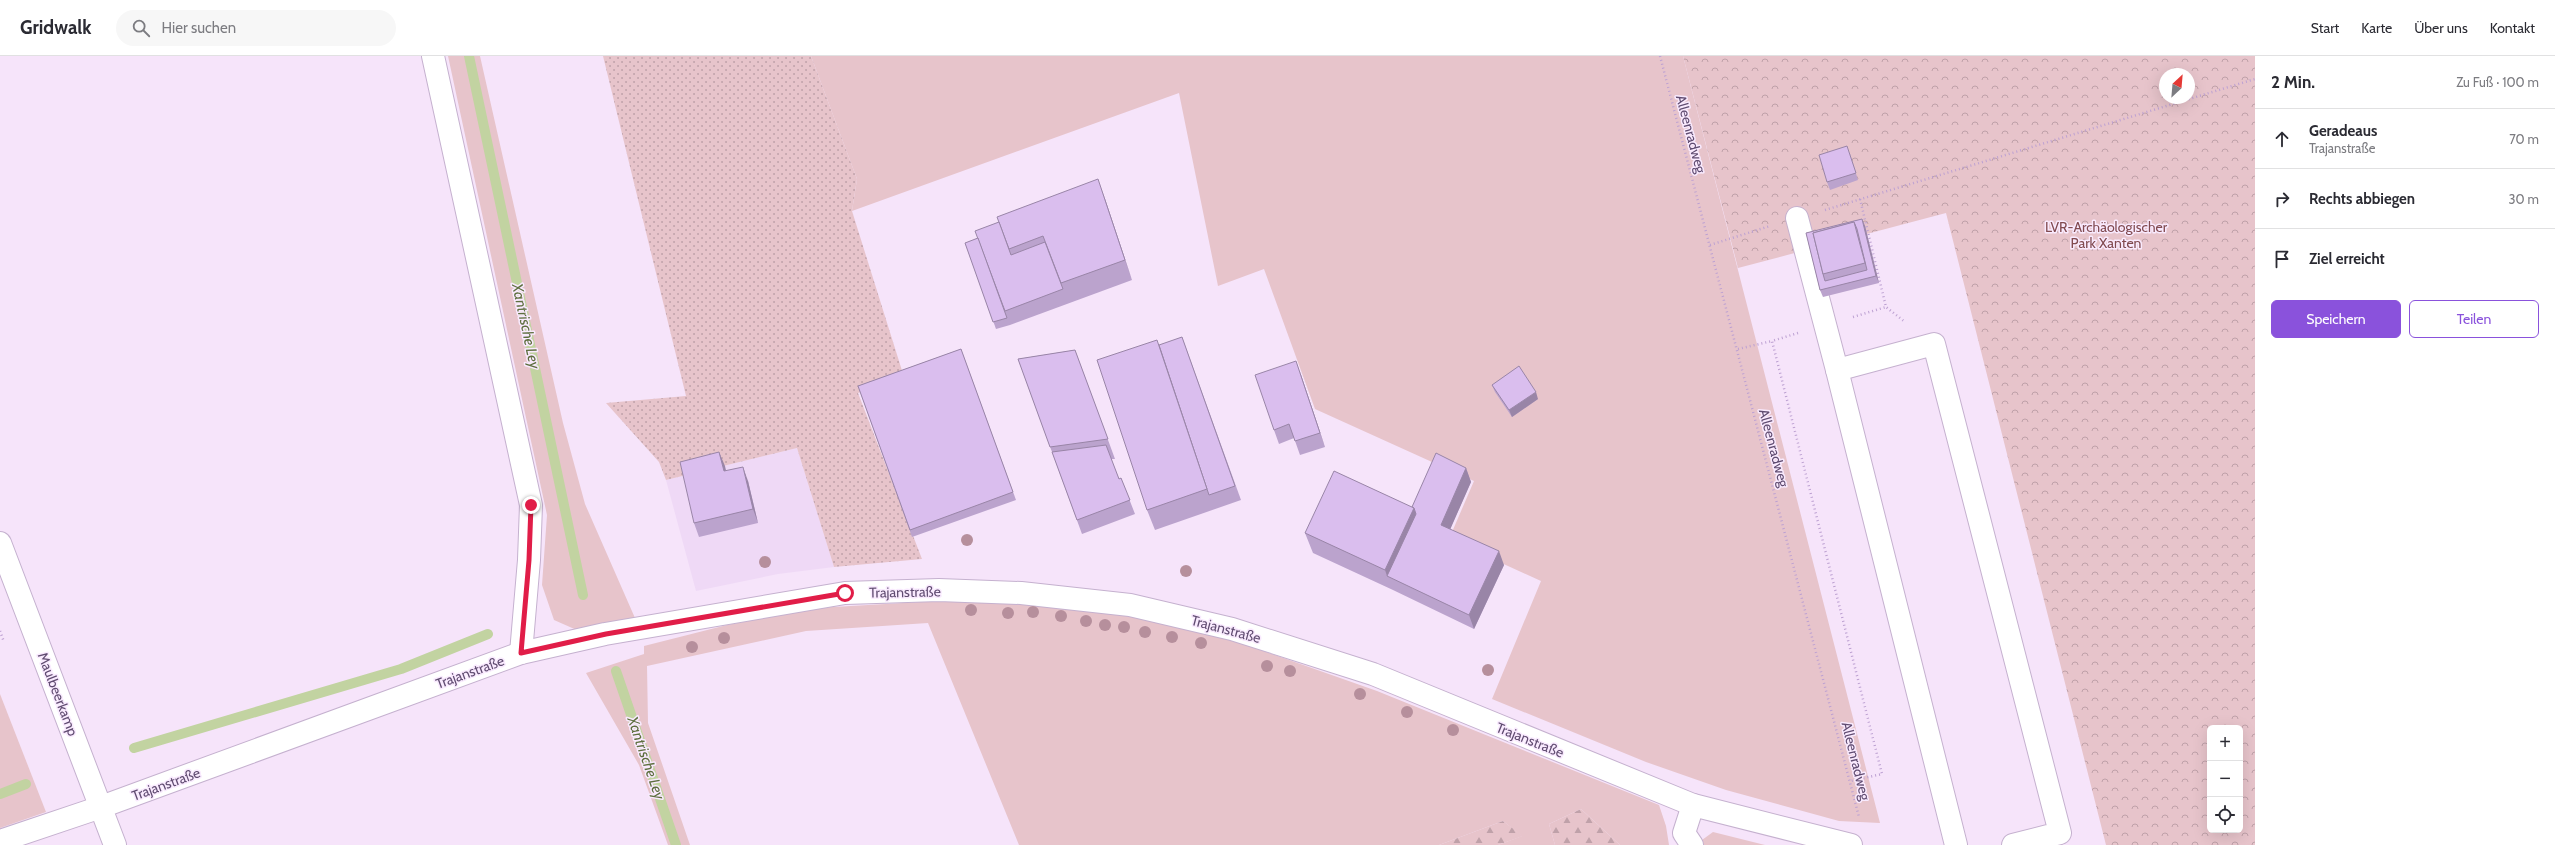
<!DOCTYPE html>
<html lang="de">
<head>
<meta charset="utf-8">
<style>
	body { margin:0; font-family:Cabin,sans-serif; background:#f7f7f7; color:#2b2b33 }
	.controls { position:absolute; right:12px; bottom:12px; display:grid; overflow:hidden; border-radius:6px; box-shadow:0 4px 16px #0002 }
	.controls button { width:36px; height:36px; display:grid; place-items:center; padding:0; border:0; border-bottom:1px solid #e1e1e2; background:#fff; color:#2b2b33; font:20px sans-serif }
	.compass { position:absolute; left:2159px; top:12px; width:36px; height:36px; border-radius:50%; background:#fff; box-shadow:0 4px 16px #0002; rotate:26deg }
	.stop { position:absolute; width:12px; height:12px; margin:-9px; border:3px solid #e11d48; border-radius:50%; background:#fff }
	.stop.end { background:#e11d48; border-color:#fff; box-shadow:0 1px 4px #0008 }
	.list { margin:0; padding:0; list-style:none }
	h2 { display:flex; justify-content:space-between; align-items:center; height:52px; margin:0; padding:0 16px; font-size:17px }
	h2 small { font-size:13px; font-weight:400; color:#7c7c81 }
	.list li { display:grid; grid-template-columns:26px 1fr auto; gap:12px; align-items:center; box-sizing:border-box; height:60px; padding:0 16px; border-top:1px solid #e1e1e2 }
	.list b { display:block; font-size:15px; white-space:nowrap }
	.list p { margin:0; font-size:13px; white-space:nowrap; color:#7c7c81 }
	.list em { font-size:13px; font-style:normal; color:#7c7c81 }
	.actions { display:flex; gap:8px; padding:12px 16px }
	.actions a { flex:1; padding:9px 0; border:1px solid #8a52dc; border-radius:6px; text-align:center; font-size:14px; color:#8a52dc }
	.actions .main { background:#8a52dc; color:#fff }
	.icon { flex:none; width:22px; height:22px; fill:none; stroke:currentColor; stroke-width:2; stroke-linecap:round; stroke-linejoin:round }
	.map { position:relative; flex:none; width:2255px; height:789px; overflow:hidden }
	header { display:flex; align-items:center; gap:24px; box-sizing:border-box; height:56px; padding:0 20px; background:#fff; border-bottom:1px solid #e1e1e2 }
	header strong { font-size:19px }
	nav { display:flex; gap:22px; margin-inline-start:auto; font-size:14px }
	.search { width:280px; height:36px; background:#f7f7f7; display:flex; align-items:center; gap:10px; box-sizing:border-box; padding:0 14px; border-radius:22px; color:#7c7c81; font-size:15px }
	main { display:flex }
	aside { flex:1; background:#fff }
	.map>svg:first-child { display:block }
</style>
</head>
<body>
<header>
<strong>Gridwalk</strong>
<div class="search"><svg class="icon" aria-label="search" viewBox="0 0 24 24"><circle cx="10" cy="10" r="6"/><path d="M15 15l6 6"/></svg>Hier suchen</div>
<nav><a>Start</a><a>Karte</a><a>Über uns</a><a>Kontakt</a></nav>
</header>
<main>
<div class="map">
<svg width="2255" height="789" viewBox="0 0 2255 789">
	<defs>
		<pattern id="forest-firs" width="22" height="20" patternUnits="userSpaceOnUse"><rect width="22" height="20" fill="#e7c4cb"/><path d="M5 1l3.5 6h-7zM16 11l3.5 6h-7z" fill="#bfa1a9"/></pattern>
		<pattern id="park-crowns" width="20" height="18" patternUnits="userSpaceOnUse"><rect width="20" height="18" fill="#e7c4cb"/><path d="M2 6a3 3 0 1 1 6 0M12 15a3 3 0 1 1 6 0" fill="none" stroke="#bfa1a9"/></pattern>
		<pattern id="garden-dots" width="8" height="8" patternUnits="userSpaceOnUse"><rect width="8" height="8" fill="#e7c4cb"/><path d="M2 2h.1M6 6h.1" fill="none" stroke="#bfa1a9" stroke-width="1.8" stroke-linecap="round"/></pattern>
	</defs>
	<rect width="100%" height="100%" fill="#f6e4fa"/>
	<path fill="#efd9f6" d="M797,392L834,511L778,518L696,535L666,424Z"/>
	<g fill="#e7c4cb">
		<path d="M448,0H480L563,367L585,448L635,562L579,575L554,564L542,529L547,459Z"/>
		<path d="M811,0H1683L1880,767L1839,765L1726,734L1646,706L1492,643L1541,525L1449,483L1474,425L1315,353L1264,213L1218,230L1179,37L852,155L857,123Z"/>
		<path d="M955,544L1091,552L1218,579L1377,635L1659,749L1666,770L1669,789H1620L1581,753L1549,768L1555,789H1498L1522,780L1503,765L1439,789H1019L928,567L806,575L647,610L648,667L690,789H668L639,709L586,617L644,598V590L727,569L816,552Z"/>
		<path d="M0,638L46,756L0,772Z"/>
		<path d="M1713,776L1765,789H1703L1702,784Z"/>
	</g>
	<g fill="url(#forest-firs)">
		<path d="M1581,753L1620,789H1621H1555L1549,768Z"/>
		<path d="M1503,765L1523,780L1498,789H1439Z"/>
	</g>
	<path fill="url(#park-crowns)" fill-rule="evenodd" d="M1683,0H2255V789H2106L1946,157L1738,212ZM2165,18H2189V42H2165ZM2210,672H2240V774H2210Z"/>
	<path fill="url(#garden-dots)" d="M603,0H811L857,123L852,155L904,321L858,337L922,503L834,511L797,392L666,424L659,406L606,347L686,340Z"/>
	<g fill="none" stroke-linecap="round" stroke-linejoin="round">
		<g stroke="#c2d3a1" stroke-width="10">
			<path d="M469,0L583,539"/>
			<path d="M616,615L676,789"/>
			<path d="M134,692L401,613L488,578"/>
			<path d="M0,738L26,728"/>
		</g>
		<defs>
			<g id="minor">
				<path d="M433,0L531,449L529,504L521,597"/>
				<path d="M1797,162L1837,314"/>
				<path d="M0,487L115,789"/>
				<path d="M0,785L101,751L521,597L605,578L845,537L939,534L1021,537L1130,549L1232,573L1373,618L1693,749L1851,789"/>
				<path d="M1692,789L1684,777L1693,749"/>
				<path d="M1956,789L1837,314L1934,288L2060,777L2013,789"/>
			</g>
		</defs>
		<use href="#minor" stroke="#c5b1cf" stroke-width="24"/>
		<g stroke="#bda1d2" stroke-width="2.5" stroke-dasharray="1 3" stroke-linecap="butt">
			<path d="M1660,0L1859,761"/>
			<path d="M1860,143L1886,251L1905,266"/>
			<path d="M1825,154L2255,23"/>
			<path d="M1710,189L1770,170"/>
			<path d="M1853,261L1886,251"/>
			<path d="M1798,277L1772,285L1882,718L1851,725"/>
			<path d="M1738,293L1772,285"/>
			<path d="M0,575L4,586"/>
		</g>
		<use href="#minor" stroke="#fff" stroke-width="22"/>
	</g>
	<g fill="#b68f9c">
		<circle cx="967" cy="484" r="6"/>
		<circle cx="765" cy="506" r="6"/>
		<circle cx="1186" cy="515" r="6"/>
		<circle cx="971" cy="554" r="6"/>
		<circle cx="1033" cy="556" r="6"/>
		<circle cx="1008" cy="557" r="6"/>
		<circle cx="1061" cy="560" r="6"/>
		<circle cx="1086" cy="565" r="6"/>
		<circle cx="1105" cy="569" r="6"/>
		<circle cx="1124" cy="571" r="6"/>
		<circle cx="1145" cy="576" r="6"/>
		<circle cx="1172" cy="581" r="6"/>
		<circle cx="724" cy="582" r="6"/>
		<circle cx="1201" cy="587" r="6"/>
		<circle cx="692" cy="591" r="6"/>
		<circle cx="1267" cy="610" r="6"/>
		<circle cx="1488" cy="614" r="6"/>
		<circle cx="1290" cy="615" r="6"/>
		<circle cx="1360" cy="638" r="6"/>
		<circle cx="1407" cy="656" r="6"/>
		<circle cx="1453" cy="674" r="6"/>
	</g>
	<g fill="#bba3cd">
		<path d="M1850,98L1858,124L1830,134L1827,126Z"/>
		<path d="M1105,143L1132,224L1010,269L996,273L965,187Z"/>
		<path d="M1862,163L1865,170L1879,227L1823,241L1820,234L1806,177Z"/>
		<path d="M1182,281L1241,444L1155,474L1147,454L1159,290Z"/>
		<path d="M961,293L1016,444L912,481L858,330Z"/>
		<path d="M1075,294L1115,403H1111L1119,423L1121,422L1135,458L1082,478L1018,303Z"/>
		<path d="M1301,319L1325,391L1300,399L1294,382L1279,388L1274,374Z"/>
		<path d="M1492,329L1538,343L1512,361L1495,336Z"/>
		<path d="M719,396L726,415L748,425L758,467L699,481L694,467Z"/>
		<path d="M1466,412L1471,426L1450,473L1504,509L1474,573L1393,534L1313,497L1305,477L1412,451Z"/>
	</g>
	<g fill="#9985a7">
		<path d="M1098,123L1105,143L1132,224L1125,204Z"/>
		<path d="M1862,163L1865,170L1879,227L1876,220Z"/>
		<path d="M1296,305L1301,319L1325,391L1320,377Z"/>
		<path d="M1536,336L1538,343L1512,361L1509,354Z"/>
		<path d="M719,396L725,410L729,429L724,415Z"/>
		<path d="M743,411L748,425L758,467L753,453Z"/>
		<path d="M1466,412L1471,426L1446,483L1441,469Z"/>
		<path d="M1414,452L1421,472L1387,520L1385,514Z"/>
		<path d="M1499,495L1504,509L1474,573L1469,559Z"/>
	</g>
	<g fill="#dabeee" stroke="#9985a7" fill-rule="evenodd">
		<path d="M1847,90L1856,117L1827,126L1819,99Z"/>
		<path d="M1098,123L1125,204L1061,227L1043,180L1009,193L997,161Z"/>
		<path d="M1862,163L1876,220L1820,234L1806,177ZM1854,166L1857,173L1867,214L1825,225L1823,218L1813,177Z"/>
		<path d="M999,166L1011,199L1045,186L1063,233L1005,255L975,175Z"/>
		<path d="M1854,166L1865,207L1823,218L1813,177Z"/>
		<path d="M978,182L1007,262L993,266L965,187Z"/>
		<path d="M1182,281L1235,430L1209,439L1159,289Z"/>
		<path d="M1157,284L1207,433L1147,454L1097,304Z"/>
		<path d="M961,293L1013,436L910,474L858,330Z"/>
		<path d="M1075,294L1108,383L1050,391L1018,303Z"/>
		<path d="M1296,305L1320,377L1295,385L1289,368L1274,374L1255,319Z"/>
		<path d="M1519,310L1536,336L1509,354L1492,329Z"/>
		<path d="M1106,389L1119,423L1121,422L1130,444L1077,464L1052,396Z"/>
		<path d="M719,396L724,415L743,411L753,453L694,467L680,406Z"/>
		<path d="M1436,397L1466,412L1441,469L1499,495L1469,559L1387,520L1416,458L1414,452L1412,451Z"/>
		<path d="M1334,415L1414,452L1385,514L1305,477Z"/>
	</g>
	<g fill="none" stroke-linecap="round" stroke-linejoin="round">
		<path stroke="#e11d48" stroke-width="5" d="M531,449L529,504L521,597L606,578L845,537"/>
	</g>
	<g text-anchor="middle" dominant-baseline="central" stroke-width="3" stroke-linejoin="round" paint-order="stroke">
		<g font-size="14" fill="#604c71" stroke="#f9eafe">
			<text transform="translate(1691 78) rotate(75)">Alleenradweg</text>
			<text transform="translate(1774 392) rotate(75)">Alleenradweg</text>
			<text transform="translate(905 536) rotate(-1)">Trajanstraße</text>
			<text transform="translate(1226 573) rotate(15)">Trajanstraße</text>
			<text transform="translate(470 616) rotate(-20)">Trajanstraße</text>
			<text transform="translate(58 638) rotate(69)">Maulbeerkamp</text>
			<text transform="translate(1530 684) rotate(22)">Trajanstraße</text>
			<text transform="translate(1856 705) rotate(76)">Alleenradweg</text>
			<text transform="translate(166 728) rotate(-20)">Trajanstraße</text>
		</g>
		<g font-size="14" fill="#814a50" stroke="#f9eafe">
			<text x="2106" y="171">LVR-Archäologischer<tspan x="2106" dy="16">Park Xanten</tspan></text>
		</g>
		<g font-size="15" font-style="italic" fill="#5d6f3e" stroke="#f9eafe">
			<text transform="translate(526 270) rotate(78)">Xantrische Ley</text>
			<text transform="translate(646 702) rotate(71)">Xantrische Ley</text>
		</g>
	</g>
</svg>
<div class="controls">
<button>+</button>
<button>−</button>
<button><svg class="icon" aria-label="locate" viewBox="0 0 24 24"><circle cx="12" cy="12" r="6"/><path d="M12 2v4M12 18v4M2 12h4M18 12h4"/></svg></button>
</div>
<svg class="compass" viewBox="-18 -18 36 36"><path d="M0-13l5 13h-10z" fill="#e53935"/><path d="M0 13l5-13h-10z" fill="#7c7c81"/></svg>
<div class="stop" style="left:845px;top:537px"></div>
<div class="stop end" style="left:531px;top:449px"></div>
</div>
<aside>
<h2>2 Min.<small>Zu Fuß · 100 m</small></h2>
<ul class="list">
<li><svg class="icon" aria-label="ahead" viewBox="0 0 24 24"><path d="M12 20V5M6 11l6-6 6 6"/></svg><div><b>Geradeaus</b><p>Trajanstraße</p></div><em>70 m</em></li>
<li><svg class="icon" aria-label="right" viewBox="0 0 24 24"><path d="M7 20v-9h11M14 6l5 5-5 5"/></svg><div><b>Rechts abbiegen</b></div><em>30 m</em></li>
<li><svg class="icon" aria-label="arrive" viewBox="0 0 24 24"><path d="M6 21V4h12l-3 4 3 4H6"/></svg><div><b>Ziel erreicht</b></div></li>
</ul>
<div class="actions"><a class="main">Speichern</a><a>Teilen</a></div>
</aside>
</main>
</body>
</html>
